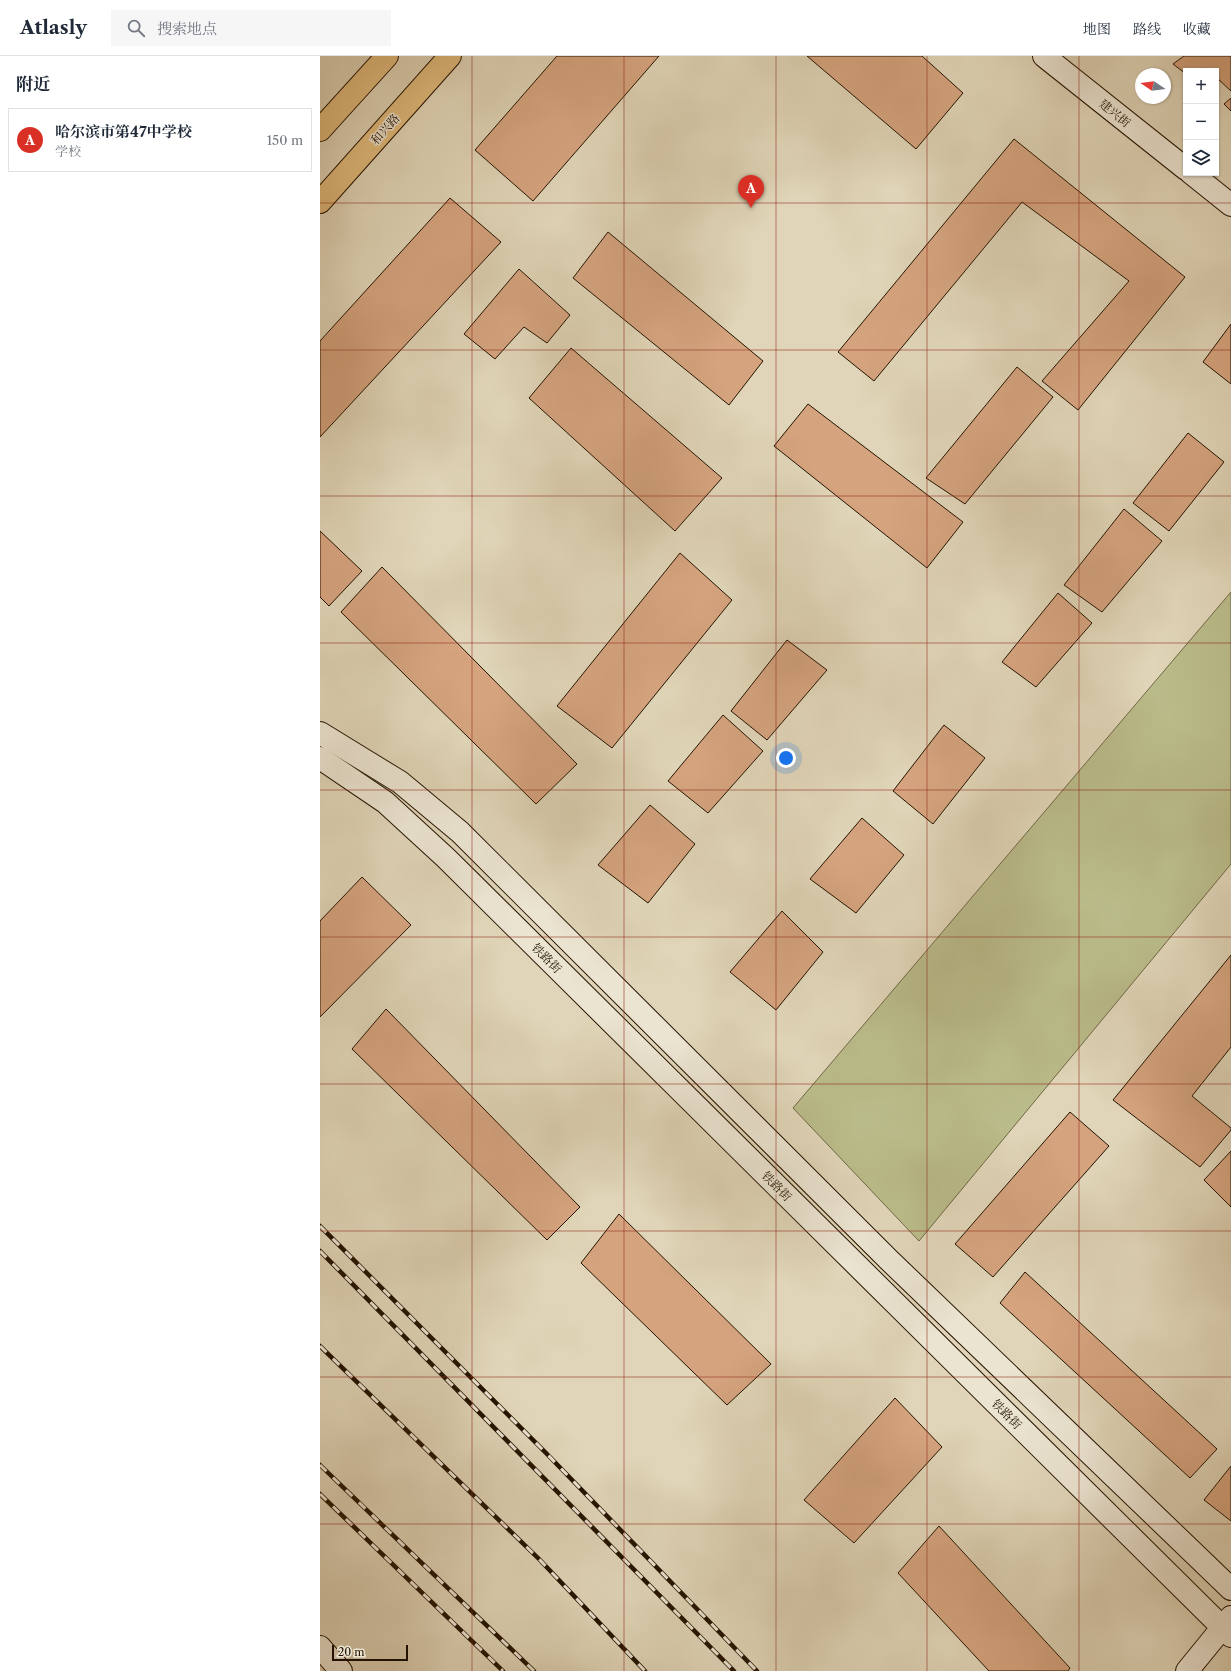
<!DOCTYPE html>
<html lang="zh">
<head>
<meta charset="utf-8">
<style>
	body { margin:0; font-family:"Libre Caslon Text","Noto Serif SC",serif; background:#f6f6f7; color:#1f2937 }
	.controls { position:absolute; right:12px; top:12px; display:grid; overflow:hidden; border-radius:0px; box-shadow:0 1px 3px #0004 }
	.controls button { width:36px; height:36px; display:grid; place-items:center; padding:0; border:0; border-bottom:1px solid #e0e1e3; background:#fff; color:#1f2937; font:20px sans-serif }
	.compass { position:absolute; left:815px; top:12px; width:36px; height:36px; border-radius:50%; background:#fff; box-shadow:0 1px 3px #0004; rotate:283deg }
	.scale { position:absolute; left:12px; bottom:10px; width:76px; box-sizing:border-box; padding-left:4px; border:2px solid #241300; border-top:0; font-size:11px; line-height:14px; white-space:nowrap; color:#241300; -webkit-text-stroke:3px #ebe4d1; paint-order:stroke }
	.you { position:absolute; left:466px; top:702px; width:14px; height:14px; margin:-10px; border:3px solid #fff; border-radius:50%; background:#1a73e8; box-shadow:0 0 0 6px #1a73e833 }
	.badge { display:grid; place-items:center; width:26px; height:26px; border-radius:50%; background:#d93025; color:#fff; font-size:13px; font-weight:700 }
	.pin { position:absolute; translate:-50% -33px; filter:drop-shadow(0 1px 2px #0008) }
	.pin::after { content:''; position:absolute; top:21px; width:14px; height:12px; background:inherit; clip-path:polygon(0 0,100% 0,50% 100%) }
	.list { margin:0; padding:0; list-style:none }
	h2 { display:flex; justify-content:space-between; align-items:center; height:52px; margin:0; padding:0 16px; font-size:17px }
	h2 small { font-size:13px; font-weight:400; color:#747a83 }
	.list li { display:grid; grid-template-columns:26px 1fr auto; gap:12px; align-items:center; box-sizing:border-box; height:64px; margin:0 8px 8px; padding:0 8px; border:1px solid #e0e1e3; border-radius:0px }
	.list b { display:block; font-size:15px; white-space:nowrap }
	.list p { margin:0; font-size:13px; white-space:nowrap; color:#747a83 }
	.list em { font-size:13px; font-style:normal; color:#747a83 }
	.icon { flex:none; width:22px; height:22px; fill:none; stroke:currentColor; stroke-width:2; stroke-linecap:round; stroke-linejoin:round }
	.map { position:relative; flex:none; width:911px; height:1615px; overflow:hidden }
	header { display:flex; align-items:center; gap:24px; box-sizing:border-box; height:56px; padding:0 20px; background:#fff; border-bottom:1px solid #e0e1e3 }
	header strong { font-size:19px }
	nav { display:flex; gap:22px; margin-inline-start:auto; font-size:14px }
	.search { width:280px; height:36px; background:#f6f6f7; display:flex; align-items:center; gap:10px; box-sizing:border-box; padding:0 14px; border-radius:0px; color:#747a83; font-size:15px }
	main { display:flex }
	aside { flex:1; background:#fff }
	.map>svg:first-child { display:block }
</style>
</head>
<body>
<header>
<strong>Atlasly</strong>
<div class="search"><svg class="icon" aria-label="search" viewBox="0 0 24 24"><circle cx="10" cy="10" r="6"/><path d="M15 15l6 6"/></svg>搜索地点</div>
<nav><a>地图</a><a>路线</a><a>收藏</a></nav>
</header>
<main>
<aside>
<h2>附近<small></small></h2>
<ul class="list">
<li><span class="badge">A</span><div><b>哈尔滨市第47中学校</b><p>学校</p></div><em>150 m</em></li>
</ul>
</aside>
<div class="map">
<svg width="911" height="1615" viewBox="0 0 911 1615">
	<rect width="100%" height="100%" fill="#e0d5b8"/>
	<filter id="stains"><feTurbulence type="fractalNoise" baseFrequency=".005" numOctaves="4"/><feColorMatrix values="0 0 0 0 .2 0 0 0 0 .09 0 0 0 0 .02 0 0 0 .5 -.17"/></filter>
	<radialGradient id="worn" r=".72"><stop offset=".6" stop-color="#630" stop-opacity="0"/><stop offset="1" stop-color="#630" stop-opacity=".3"/></radialGradient>
	<path fill="#babb8a" stroke="#6f6745" d="M911,536V808L599,1185L473,1052Z"/>
	<g fill="#d5a47f" stroke="#241300">
		<path d="M237,0H339L213,145L155,94Z"/>
		<path d="M487,0H602L643,37L596,93Z"/>
		<path d="M864,0H911V35L896,21V15H889L885,12L882,15H866V18L853,8Z"/>
		<path d="M911,42V55L904,48Z"/>
		<path d="M694,83L865,221L758,354L722,325L809,225L702,146L554,325L518,296Z"/>
		<path d="M130,142L181,186L0,381V285Z"/>
		<path d="M288,176L443,305L409,349L253,222Z"/>
		<path d="M199,213L250,259L227,287L204,271L175,303L144,278Z"/>
		<path d="M911,268V328L883,306Z"/>
		<path d="M251,292L402,422L355,475L209,342Z"/>
		<path d="M697,311L733,341L645,448L606,422Z"/>
		<path d="M488,348L643,466L607,512L454,390Z"/>
		<path d="M868,377L904,406L849,475L813,447Z"/>
		<path d="M804,453L842,485L782,556L744,529Z"/>
		<path d="M0,475L42,515L9,550L0,541Z"/>
		<path d="M360,497L412,544L292,692L237,650Z"/>
		<path d="M62,511L257,708L216,748L21,556Z"/>
		<path d="M738,537L772,567L716,631L682,606Z"/>
		<path d="M467,584L507,614L447,684L411,655Z"/>
		<path d="M403,659L443,695L388,757L348,725Z"/>
		<path d="M624,669L665,702L613,768L573,735Z"/>
		<path d="M330,749L375,788L328,847L278,809Z"/>
		<path d="M542,762L584,799L536,857L490,823Z"/>
		<path d="M42,821L91,869L0,961V865Z"/>
		<path d="M462,855L503,896L456,954L410,916Z"/>
		<path d="M911,899V991L872,1040L911,1072V1074L880,1111L793,1044Z"/>
		<path d="M66,953L260,1151L227,1184L32,993Z"/>
		<path d="M750,1056L789,1090L673,1221L635,1188Z"/>
		<path d="M911,1095V1151L884,1124Z"/>
		<path d="M299,1158L451,1308L407,1349L261,1207Z"/>
		<path d="M705,1216L897,1393L870,1422L680,1247Z"/>
		<path d="M575,1342L622,1391L534,1487L484,1444Z"/>
		<path d="M911,1410V1465L884,1444Z"/>
		<path d="M619,1470L750,1612L748,1615H669L578,1517Z"/>
	</g>
	<g fill="none" stroke-linecap="round" stroke-linejoin="round">
		<defs>
			<g id="secondary">
				<path d="M724,0L866,113"/>
				<path d="M871,117L911,149"/>
				<path d="M0,677L80,726L140,776L569,1204L911,1533"/>
				<path d="M0,702L65,746L126,802L911,1580"/>
				<path d="M0,1591L21,1615"/>
				<path d="M867,1615L911,1561"/>
			</g>
			<g id="highway">
				<path d="M0,74L67,0"/>
				<path d="M0,146L130,0"/>
			</g>
		</defs>
		<use href="#secondary" stroke="#241300" stroke-width="24"/>
		<use href="#highway" stroke="#241300" stroke-width="24"/>
		<use href="#secondary" stroke="#ebe4d1" stroke-width="22"/>
		<use href="#highway" stroke="#e0ba7c" stroke-width="22"/>
		<defs>
			<g id="rail">
				<path d="M0,1170L225,1396L437,1615"/>
				<path d="M0,1195L414,1615"/>
				<path d="M0,1290L219,1503L325,1615"/>
				<path d="M0,1409L214,1615"/>
				<path d="M0,1438L183,1615"/>
			</g>
		</defs>
		<use href="#rail" stroke="#241300" stroke-width="4.5"/>
		<use href="#rail" stroke="#ebe4d1" stroke-width="3" stroke-dasharray="9" stroke-linecap="butt"/>
	</g>
	<path fill="none" stroke="#8f2418" stroke-width="1" stroke-opacity="0.55" d="M152,0V1615M304,0V1615M456,0V1615M607,0V1615M759,0V1615M0,147H911M0,294H911M0,440H911M0,587H911M0,734H911M0,881H911M0,1028H911M0,1175H911M0,1321H911M0,1468H911"/>
	<g text-anchor="middle" dominant-baseline="central" stroke-width="3" stroke-linejoin="round" paint-order="stroke">
		<g font-size="12" fill="#241300" stroke="#ebe4d1">
			<text transform="translate(795 57) rotate(39)">建兴街</text>
			<text transform="translate(65 73) rotate(-48)">和兴路</text>
			<text transform="translate(227 902) rotate(45)">铁路街</text>
			<text transform="translate(457 1130) rotate(45)">铁路街</text>
			<text transform="translate(687 1358) rotate(45)">铁路街</text>
		</g>
	</g>
	<rect width="100%" height="100%" filter="url(#stains)"/>
	<rect width="100%" height="100%" fill="url(#worn)"/>
</svg>
<div class="controls">
<button>+</button>
<button>−</button>
<button><svg class="icon" aria-label="layers" viewBox="0 0 24 24"><path d="M12 4l9 5-9 5-9-5zM3 14l9 5 9-5"/></svg></button>
</div>
<svg class="compass" viewBox="-18 -18 36 36"><path d="M0-13l5 13h-10z" fill="#e53935"/><path d="M0 13l5-13h-10z" fill="#747a83"/></svg>
<div class="scale">20 m</div>
<div class="you"></div>
<div class="pin badge" style="left:431px;top:152px">A</div>
</div>
</main>
</body>
</html>
